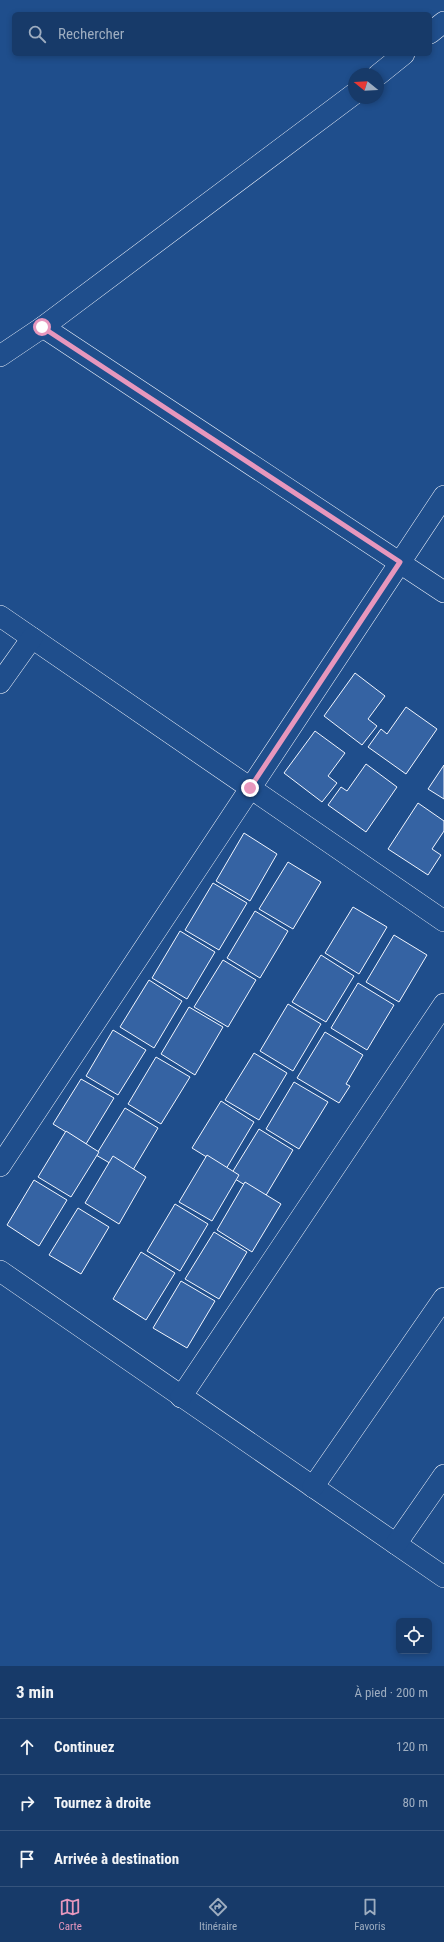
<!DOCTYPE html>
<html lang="fr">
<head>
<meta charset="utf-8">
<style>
	body { margin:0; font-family:"Roboto Condensed",sans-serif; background:#20416f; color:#f1f3f6 }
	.controls { position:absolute; right:12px; bottom:12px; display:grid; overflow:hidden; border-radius:6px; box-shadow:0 2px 6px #0003 }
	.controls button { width:36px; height:36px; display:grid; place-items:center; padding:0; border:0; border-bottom:1px solid #36547d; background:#173a69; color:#f1f3f6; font:20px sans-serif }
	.compass { position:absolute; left:348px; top:68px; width:36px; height:36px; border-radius:50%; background:#173a69; box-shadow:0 2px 6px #0003; rotate:288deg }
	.stop { position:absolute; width:12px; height:12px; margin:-9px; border:3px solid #e797bd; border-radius:50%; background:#fff }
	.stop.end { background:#e797bd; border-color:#fff; box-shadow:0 1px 4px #0008 }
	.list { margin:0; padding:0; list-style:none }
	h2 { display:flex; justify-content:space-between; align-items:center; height:52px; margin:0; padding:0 16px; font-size:17px }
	h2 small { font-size:13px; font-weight:400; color:#9eadc0 }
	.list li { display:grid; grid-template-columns:26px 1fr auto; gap:12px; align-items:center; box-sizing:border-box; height:56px; padding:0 16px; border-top:1px solid #36547d }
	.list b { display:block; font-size:15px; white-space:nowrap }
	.list em { font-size:13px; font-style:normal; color:#9eadc0 }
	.icon { flex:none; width:22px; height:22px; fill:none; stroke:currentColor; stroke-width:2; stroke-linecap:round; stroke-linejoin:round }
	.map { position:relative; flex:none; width:444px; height:1666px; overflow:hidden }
	.search { position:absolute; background:#173a69; box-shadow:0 2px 6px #0003; left:12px; right:12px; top:12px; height:44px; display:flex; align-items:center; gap:10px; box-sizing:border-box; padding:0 14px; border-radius:6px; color:#9eadc0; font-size:15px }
	.sheet { height:220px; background:#173a69 }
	nav { display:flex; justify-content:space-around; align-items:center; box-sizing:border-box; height:56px; border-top:1px solid #36547d; background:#173a69; font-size:11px; color:#9eadc0 }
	nav a { display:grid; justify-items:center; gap:2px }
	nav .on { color:#e797bd }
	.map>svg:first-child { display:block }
</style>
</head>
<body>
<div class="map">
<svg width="444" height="1666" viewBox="0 0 444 1666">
	<rect width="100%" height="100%" fill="#1f4e8c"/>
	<g fill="#3563a3" stroke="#f2f6ff">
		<path d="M355,673L385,696L368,719L377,726L362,745L324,716Z"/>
		<path d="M406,707L437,729L406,774L368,747L381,729L387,734Z"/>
		<path d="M315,731L345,753L328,776L337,783L322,802L284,773Z"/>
		<path d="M366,764L397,787L366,832L328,805L341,787L347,791Z"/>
		<path d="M444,765V799L428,789Z"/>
		<path d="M418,803L444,821V831L432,849L441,855L428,875L388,849Z"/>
		<path d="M244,833L277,854L250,901L216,881Z"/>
		<path d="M288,862L321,882L293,929L259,909Z"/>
		<path d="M213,883L247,903L219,950L185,930Z"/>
		<path d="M353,907L387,927L359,974L325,953Z"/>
		<path d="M255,911L288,931L260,978L227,958Z"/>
		<path d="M180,931L215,952L187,999L152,978Z"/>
		<path d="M394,935L427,955L399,1002L366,982Z"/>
		<path d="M321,955L354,976L326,1022L292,1002Z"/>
		<path d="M223,960L256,980L228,1027L194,1007Z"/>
		<path d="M149,980L182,1001L154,1048L120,1027Z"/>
		<path d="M358,983L394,1005L367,1050L331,1028Z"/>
		<path d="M288,1004L321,1024L293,1071L260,1051Z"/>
		<path d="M189,1007L223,1027L195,1075L161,1054Z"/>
		<path d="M113,1030L146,1050L118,1095L86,1076Z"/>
		<path d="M325,1032L363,1055L346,1084L350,1086L339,1103L297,1078Z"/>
		<path d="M254,1053L287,1073L259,1120L225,1100Z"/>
		<path d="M156,1057L190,1077L161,1124L128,1104Z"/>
		<path d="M81,1079L114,1098L86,1144L53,1124Z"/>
		<path d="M294,1082L328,1102L299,1149L266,1129Z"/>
		<path d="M221,1101L254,1122L226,1169L192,1148Z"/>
		<path d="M125,1108L158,1128L130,1175L96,1155Z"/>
		<path d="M259,1129L293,1150L265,1197L230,1176Z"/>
		<path d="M66,1131L99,1152L71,1197L38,1177Z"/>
		<path d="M207,1155L239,1175L212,1221L179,1202Z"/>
		<path d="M113,1156L146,1177L119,1224L85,1203Z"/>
		<path d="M34,1180L67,1200L39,1246L7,1225Z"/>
		<path d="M245,1182L281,1204L252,1252L217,1230Z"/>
		<path d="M175,1204L208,1224L180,1271L147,1251Z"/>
		<path d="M78,1208L109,1227L81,1274L49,1255Z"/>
		<path d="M214,1232L247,1252L219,1299L185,1279Z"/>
		<path d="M141,1252L175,1273L146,1320L113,1299Z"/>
		<path d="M181,1281L215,1301L187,1348L153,1328Z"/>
	</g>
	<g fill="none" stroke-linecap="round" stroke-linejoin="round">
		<defs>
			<g id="street">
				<path d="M430,33L444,22"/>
				<path d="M378,75L404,54"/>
				<path d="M43,327L444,592"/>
				<path d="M0,356L43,327L354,94"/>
				<path d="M0,616L444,921"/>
				<path d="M0,683L32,638"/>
				<path d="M0,1166L444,496"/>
				<path d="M0,1271L444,1577"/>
				<path d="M181,1397L444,1004"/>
				<path d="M313,1487L444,1298"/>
				<path d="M396,1544L444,1475"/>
			</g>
		</defs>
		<use href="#street" stroke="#f2f6ff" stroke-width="22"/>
		<use href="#street" stroke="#1f4e8c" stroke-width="21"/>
	</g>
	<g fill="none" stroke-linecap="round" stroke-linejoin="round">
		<path stroke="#e797bd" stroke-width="5" d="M42,327L400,562L250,788"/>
	</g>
</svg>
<div class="controls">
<button><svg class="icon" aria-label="locate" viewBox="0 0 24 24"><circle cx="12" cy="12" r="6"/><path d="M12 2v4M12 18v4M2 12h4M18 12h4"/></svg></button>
</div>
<svg class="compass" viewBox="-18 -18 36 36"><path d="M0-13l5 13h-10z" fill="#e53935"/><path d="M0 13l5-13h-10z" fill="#9eadc0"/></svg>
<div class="stop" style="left:42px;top:327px"></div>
<div class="stop end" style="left:250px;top:788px"></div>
<div class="search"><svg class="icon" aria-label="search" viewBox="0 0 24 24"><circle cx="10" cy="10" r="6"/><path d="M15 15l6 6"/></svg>Rechercher</div>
</div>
<section class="sheet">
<h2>3 min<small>À pied · 200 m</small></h2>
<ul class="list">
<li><svg class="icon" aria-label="ahead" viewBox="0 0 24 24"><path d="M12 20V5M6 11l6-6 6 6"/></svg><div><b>Continuez</b></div><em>120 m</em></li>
<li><svg class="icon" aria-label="right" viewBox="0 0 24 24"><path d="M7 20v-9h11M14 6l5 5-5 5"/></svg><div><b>Tournez à droite</b></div><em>80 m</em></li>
<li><svg class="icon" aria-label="arrive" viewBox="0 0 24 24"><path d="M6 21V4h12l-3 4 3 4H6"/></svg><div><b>Arrivée à destination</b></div></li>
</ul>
</section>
<nav>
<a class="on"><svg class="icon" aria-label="map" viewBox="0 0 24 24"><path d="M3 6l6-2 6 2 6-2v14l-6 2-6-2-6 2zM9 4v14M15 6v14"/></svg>Carte</a>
<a><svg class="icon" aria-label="directions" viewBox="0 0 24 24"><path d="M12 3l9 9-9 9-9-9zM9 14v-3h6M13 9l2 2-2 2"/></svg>Itinéraire</a>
<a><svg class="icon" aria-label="saved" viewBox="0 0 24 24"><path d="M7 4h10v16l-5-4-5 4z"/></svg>Favoris</a>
</nav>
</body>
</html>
